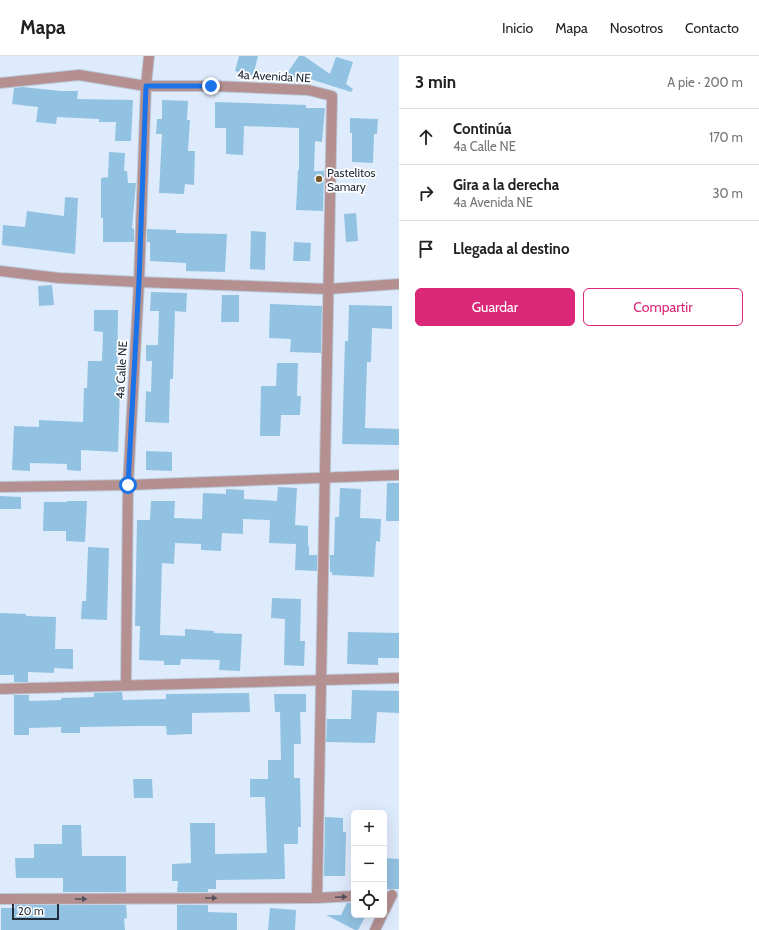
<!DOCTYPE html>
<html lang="es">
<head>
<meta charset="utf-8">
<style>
	body { margin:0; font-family:Cabin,sans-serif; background:#f2f2f2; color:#222 }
	.controls { position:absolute; right:12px; bottom:12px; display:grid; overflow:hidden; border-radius:6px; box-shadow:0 4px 16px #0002 }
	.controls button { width:36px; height:36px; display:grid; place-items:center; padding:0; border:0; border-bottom:1px solid #e0e0e0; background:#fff; color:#222; font:20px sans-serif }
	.scale { position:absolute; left:12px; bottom:10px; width:47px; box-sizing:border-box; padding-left:4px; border:2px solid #222e3e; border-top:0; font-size:11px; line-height:14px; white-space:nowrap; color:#222e3e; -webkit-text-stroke:3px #fff; paint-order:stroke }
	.stop { position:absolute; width:12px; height:12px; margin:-9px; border:3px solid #1a73e8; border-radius:50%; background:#fff }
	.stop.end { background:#1a73e8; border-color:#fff; box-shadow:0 1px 4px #0008 }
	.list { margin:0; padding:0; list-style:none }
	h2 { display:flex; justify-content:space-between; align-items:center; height:52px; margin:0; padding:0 16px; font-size:17px }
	h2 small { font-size:13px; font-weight:400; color:#767676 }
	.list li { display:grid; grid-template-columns:26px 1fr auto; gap:12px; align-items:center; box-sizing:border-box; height:56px; padding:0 16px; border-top:1px solid #e0e0e0 }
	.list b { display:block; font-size:15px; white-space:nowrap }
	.list p { margin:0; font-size:13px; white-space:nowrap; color:#767676 }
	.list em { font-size:13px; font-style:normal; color:#767676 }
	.actions { display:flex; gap:8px; padding:12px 16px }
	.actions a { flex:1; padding:9px 0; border:1px solid #db2777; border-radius:6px; text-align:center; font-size:14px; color:#db2777 }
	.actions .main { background:#db2777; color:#fff }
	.icon { flex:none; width:22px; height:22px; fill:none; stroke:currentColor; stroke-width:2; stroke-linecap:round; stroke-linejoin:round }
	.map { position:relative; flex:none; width:399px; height:874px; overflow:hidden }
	header { display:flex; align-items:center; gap:24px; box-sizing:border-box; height:56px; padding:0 20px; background:#fff; border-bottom:1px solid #e0e0e0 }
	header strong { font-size:19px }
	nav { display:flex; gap:22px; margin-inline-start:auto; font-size:14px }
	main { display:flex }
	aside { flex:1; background:#fff }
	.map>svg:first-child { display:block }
</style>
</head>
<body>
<header>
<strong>Mapa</strong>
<nav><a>Inicio</a><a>Mapa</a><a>Nosotros</a><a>Contacto</a></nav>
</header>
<main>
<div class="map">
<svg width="399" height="874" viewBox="0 0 399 874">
	<rect width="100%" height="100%" fill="#deebfc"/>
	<g fill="#91c2e1">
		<path d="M239,0H258L253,20L235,15Z"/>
		<path d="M299,0H304L330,18L336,1L353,6L346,28L353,33L351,36L307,22V27H303L287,17Z"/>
		<path d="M22,31L61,35H78L77,43L133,44L131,85H115L116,66H99V63L57,61L56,68L36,66L38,51L12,48L14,32Z"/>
		<path d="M162,44L188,45L187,64H190L188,95H195L194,129L185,128L184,138L159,137L162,78H156L157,63H162Z"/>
		<path d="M215,46L306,49V52H325L322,86L315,85L314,115H324L323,155L296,154L298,114H299V72L244,70L243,99L226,98V72H215Z"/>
		<path d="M350,62L378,63L377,78H374L373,107L352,106V77H350Z"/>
		<path d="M109,96L125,97L124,115H127L128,127H136L132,172L134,173V186H103V162H101V122L108,121Z"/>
		<path d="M65,141L78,142L75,198L2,189L3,169L25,171L27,155L64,160Z"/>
		<path d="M356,157L358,185L346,186L344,158Z"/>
		<path d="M147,173L176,174V177L227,178L225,216L186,215V207L150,205V186H147Z"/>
		<path d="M251,175L266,176L265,214L250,213Z"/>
		<path d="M294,186L311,187L310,205H293Z"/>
		<path d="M52,229L54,249L39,250L38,230Z"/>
		<path d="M151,236L187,237L186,256L175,255L173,323H170L169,367L145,366L146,335L151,336L152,305H146V289H158L159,255H150Z"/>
		<path d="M222,239H239V266H221Z"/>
		<path d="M270,248L322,250L321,297L290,296L291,283L269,282Z"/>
		<path d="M349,249L392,250V273L372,272L371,306H367L365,372L399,373V389L342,388L345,285H348Z"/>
		<path d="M94,254H118L117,329H120L118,396L81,394V415L67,414V408L30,407V415L12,414L14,370L39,371V364L83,366L84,332H87L88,305H102L103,276L94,275Z"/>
		<path d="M277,307H298L297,340H301L300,359H281L280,380H260L261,330H276Z"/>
		<path d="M146,395L172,396V415L146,414Z"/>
		<path d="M387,427H399V465H386Z"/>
		<path d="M278,431L297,432L295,469L308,470V490H309V499H317V515L295,514L296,488L269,487L270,464L243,463V478L222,477L221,495L201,494V488L175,487L174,508L162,507L160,579L185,580V573L214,575V577L242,578L240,615L219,614L220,604L181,603L180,609H164V605L139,604L140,570H135L137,464H150L151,445H175L174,462L202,463L203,437L226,438V433L244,434V443L277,445Z"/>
		<path d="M340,432L361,433L360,462L381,463L380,486L376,485L374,521L332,519V516H330V499H334L335,461H339Z"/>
		<path d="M0,440L21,441V453H0Z"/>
		<path d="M67,445H87L85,486L66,485V475H43L44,446H67Z"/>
		<path d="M88,491L109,492L107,564L81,563L82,545H86Z"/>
		<path d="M272,542L301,543L300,585H305L304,610L284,609L285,563L271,562Z"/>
		<path d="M0,557L26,558V560L56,561L55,593H73V613L54,612V617L28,616V626H14V619H0Z"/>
		<path d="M348,576L399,577V602H378V609L347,608Z"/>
		<path d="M352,634L399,635V657L377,656L375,687L326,686L327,663H351Z"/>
		<path d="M122,636L123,644L166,643V638L249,637L250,656L192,657V678L167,679L166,670H138L80,671V677H61V671L29,672V679H14V639H29V645L61,644V642L94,641V637Z"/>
		<path d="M274,638H306V656H300L301,688H294V722H300L301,771H298V788H284L285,823L216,824V833H208V836H177L178,825H172V808L191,807L190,767H215V798L267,797L265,741H250V723H268V704H281L280,656H275Z"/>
		<path d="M133,723H152L153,742H134Z"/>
		<path d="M325,761L343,762V776H346L345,820H324Z"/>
		<path d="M62,769H81L82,800H126V836H63V822H16L15,802H34V788H62Z"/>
		<path d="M384,802L399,803V833H384Z"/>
		<path d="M347,847H354V859H366L358,874H355L326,859H341Z"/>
		<path d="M15,849H126L127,862L124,863L125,874H1V852H15Z"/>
		<path d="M177,849H208V856L237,857V874H177Z"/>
		<path d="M270,852L296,854L295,874H268Z"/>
	</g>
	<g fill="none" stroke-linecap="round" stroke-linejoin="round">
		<defs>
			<g id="minor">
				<path d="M0,27L79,19L146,30H211L308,34L332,40L317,842"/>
				<path d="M0,215L59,222L139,226L328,233L399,228"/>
				<path d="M0,431L128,429L399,419"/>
				<path d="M126,629L128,429L139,226L146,30L149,0"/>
				<path d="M0,633L399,622"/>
				<path d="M0,843L317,842L354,840"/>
				<path d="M384,855L392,839"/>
				<path d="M375,874L382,859"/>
			</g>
		</defs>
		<use href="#minor" stroke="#bcc9da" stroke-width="12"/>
		<use href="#minor" stroke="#b49090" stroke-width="10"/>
	</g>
	<defs><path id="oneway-solid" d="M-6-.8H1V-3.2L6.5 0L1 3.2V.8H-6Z"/></defs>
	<g fill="#55505b">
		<use href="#oneway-solid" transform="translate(341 841) rotate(-2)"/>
		<use href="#oneway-solid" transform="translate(211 842)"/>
		<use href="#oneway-solid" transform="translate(81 843)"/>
	</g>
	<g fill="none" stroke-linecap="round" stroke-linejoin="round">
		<path stroke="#1a73e8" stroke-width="5" d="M128,429L139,226L146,30H211"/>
	</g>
	<circle fill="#775a2d" stroke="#fff" stroke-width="1.5" cx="319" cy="123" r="4"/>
	<g text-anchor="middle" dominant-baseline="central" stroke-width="3.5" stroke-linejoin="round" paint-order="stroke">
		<g font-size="12" fill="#222e3e" stroke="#fff">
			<text transform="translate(274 20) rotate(3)">4a Avenida NE</text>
			<text transform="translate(121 314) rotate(-87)">4a Calle NE</text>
		</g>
		<g font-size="12" fill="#222e3e" stroke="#fff" text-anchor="start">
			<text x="327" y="116">Pastelitos<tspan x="327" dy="14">Samary</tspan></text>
		</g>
	</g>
</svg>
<div class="controls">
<button>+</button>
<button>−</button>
<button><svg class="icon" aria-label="locate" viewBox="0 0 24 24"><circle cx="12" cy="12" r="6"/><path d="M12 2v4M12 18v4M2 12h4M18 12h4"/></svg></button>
</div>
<div class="scale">20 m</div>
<div class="stop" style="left:128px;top:429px"></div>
<div class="stop end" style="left:211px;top:30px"></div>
</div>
<aside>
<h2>3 min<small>A pie · 200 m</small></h2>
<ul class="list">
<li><svg class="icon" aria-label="ahead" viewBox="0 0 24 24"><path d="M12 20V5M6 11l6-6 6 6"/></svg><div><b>Continúa</b><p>4a Calle NE</p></div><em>170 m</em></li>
<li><svg class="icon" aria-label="right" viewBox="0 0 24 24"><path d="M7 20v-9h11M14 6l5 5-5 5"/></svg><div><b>Gira a la derecha</b><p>4a Avenida NE</p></div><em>30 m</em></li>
<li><svg class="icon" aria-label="arrive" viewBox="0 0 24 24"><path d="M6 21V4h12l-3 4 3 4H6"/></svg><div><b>Llegada al destino</b></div></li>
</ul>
<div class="actions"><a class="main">Guardar</a><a>Compartir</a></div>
</aside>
</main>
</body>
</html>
